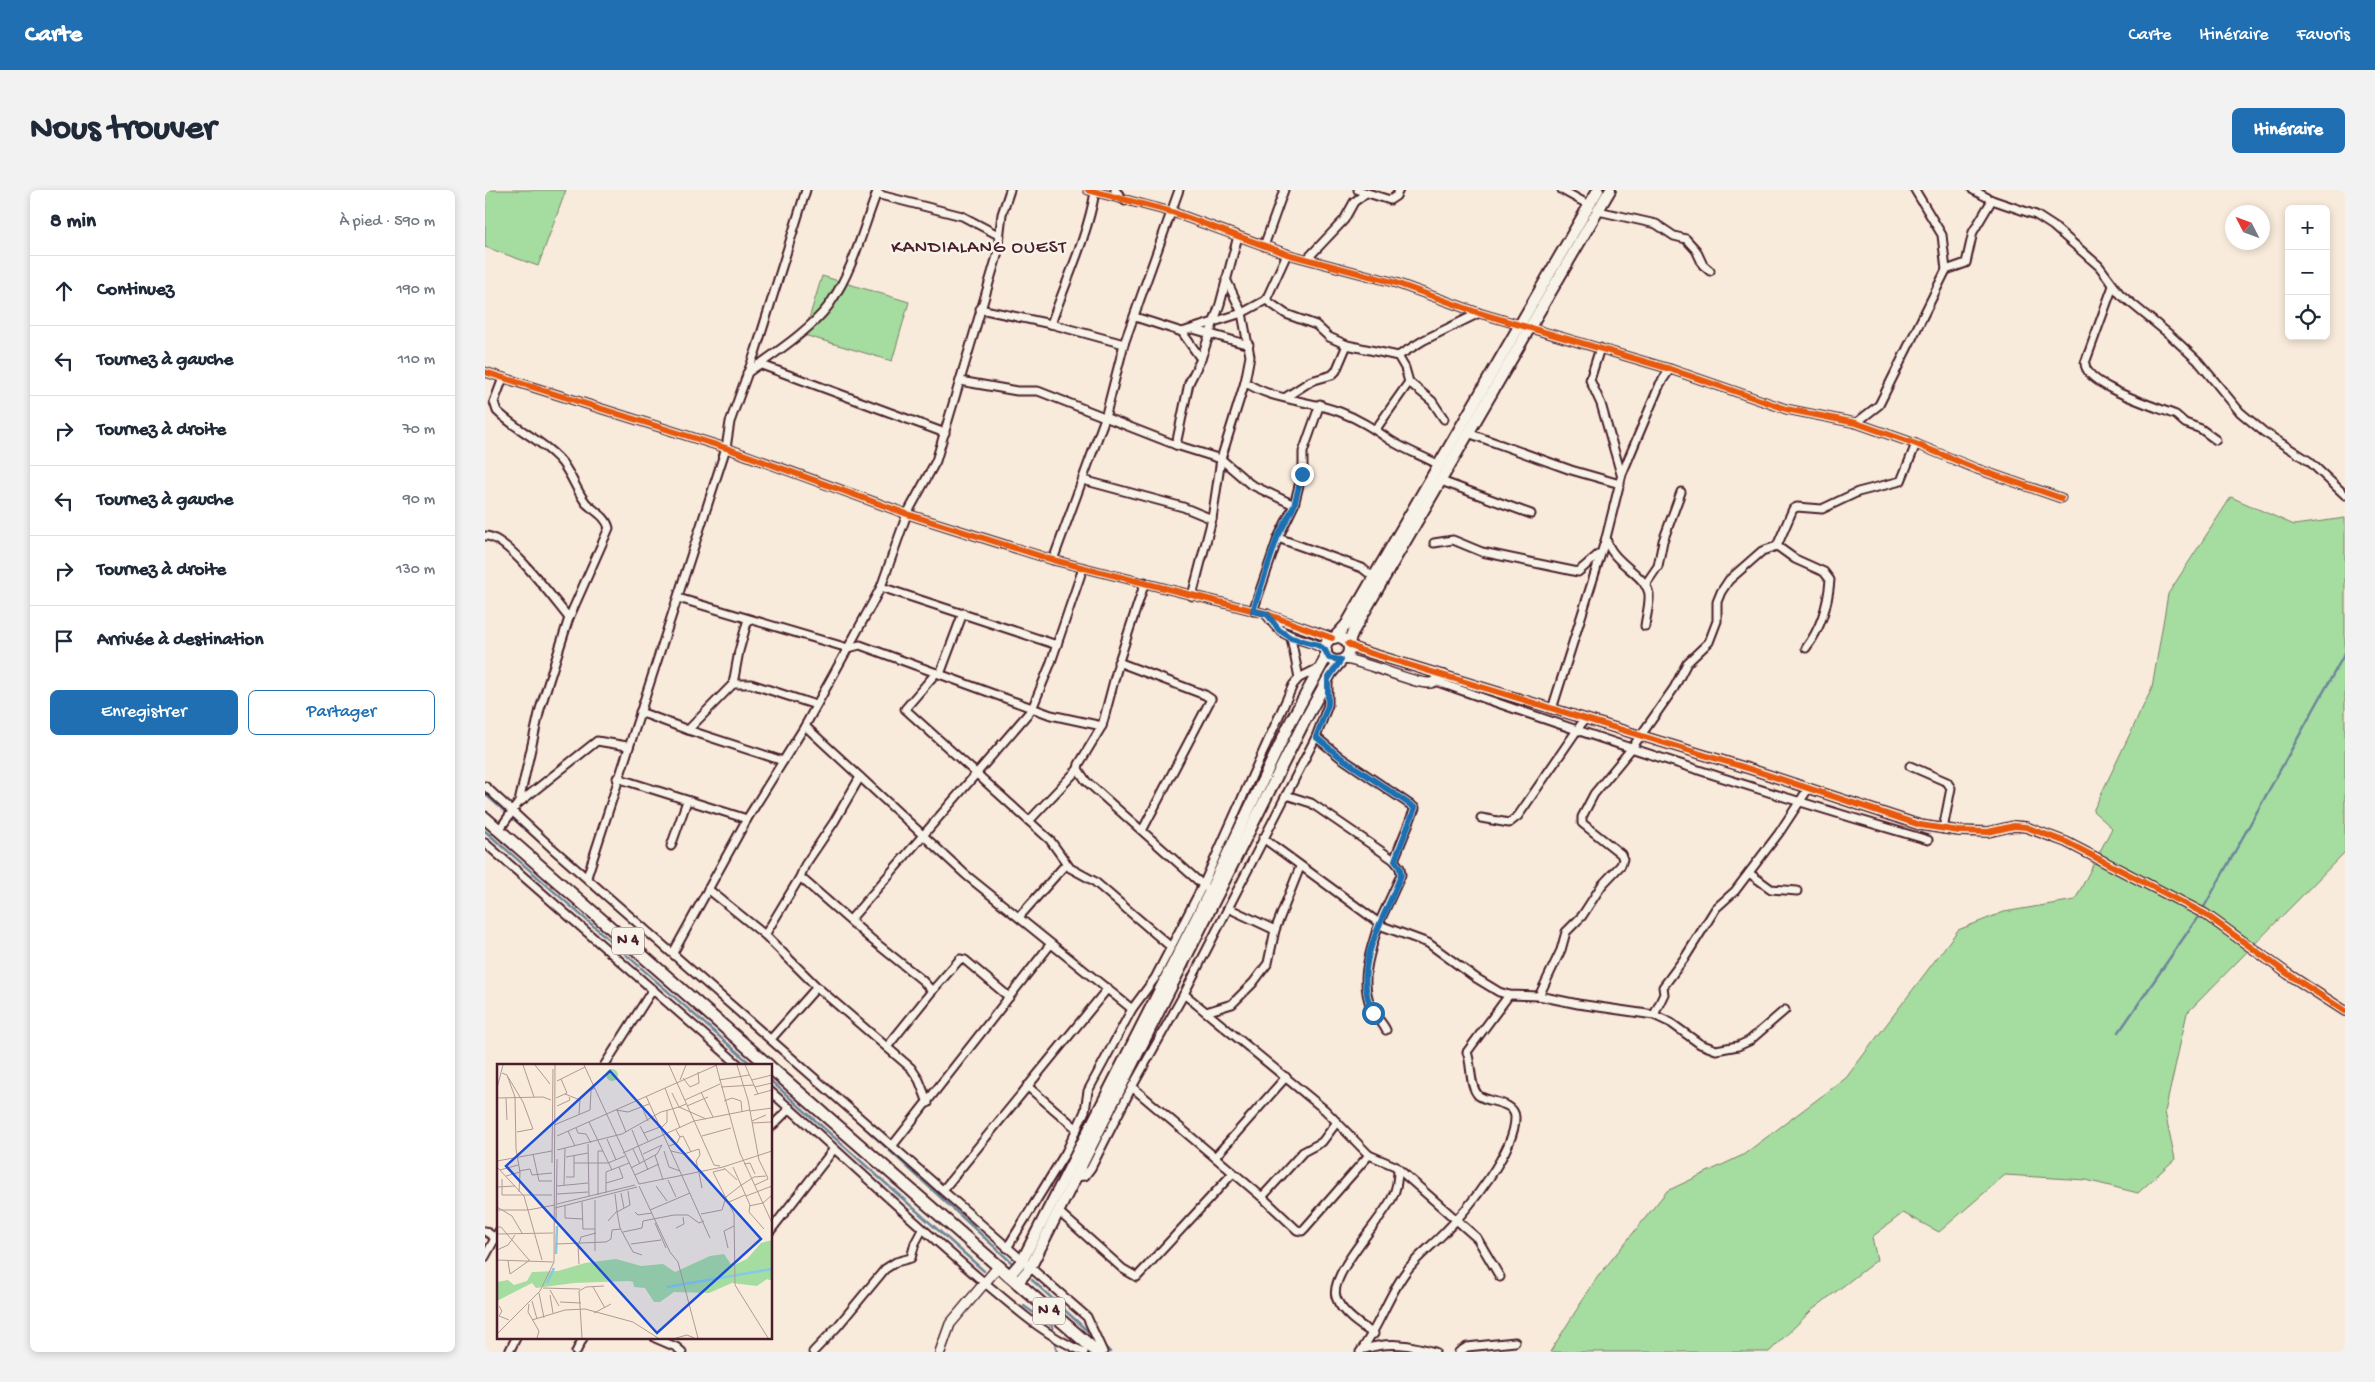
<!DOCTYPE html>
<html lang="fr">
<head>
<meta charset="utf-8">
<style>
	body { margin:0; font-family:"Gochi Hand",sans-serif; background:#f2f2f3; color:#1f2937 }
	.controls { position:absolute; right:15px; top:15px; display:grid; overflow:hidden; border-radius:8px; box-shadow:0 2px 8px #0003 }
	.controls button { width:45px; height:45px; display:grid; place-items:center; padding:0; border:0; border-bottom:1px solid #e0e1e3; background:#fff; color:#1f2937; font:25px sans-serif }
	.compass { position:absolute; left:1740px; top:15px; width:45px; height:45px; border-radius:50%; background:#fff; box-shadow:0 2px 8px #0003; rotate:312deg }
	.stop { position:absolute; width:15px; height:15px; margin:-11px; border:4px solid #1f6fb2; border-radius:50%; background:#fff }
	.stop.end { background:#1f6fb2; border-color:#fff; box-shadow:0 1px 5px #0008 }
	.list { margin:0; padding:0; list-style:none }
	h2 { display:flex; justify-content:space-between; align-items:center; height:65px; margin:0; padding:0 20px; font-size:21px }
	h2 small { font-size:16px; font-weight:400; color:#747a83 }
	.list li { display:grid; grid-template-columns:32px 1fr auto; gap:15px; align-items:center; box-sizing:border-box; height:70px; padding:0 20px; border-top:1px solid #e0e1e3 }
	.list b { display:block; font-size:19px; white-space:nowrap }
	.list em { font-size:16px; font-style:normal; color:#747a83 }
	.actions { display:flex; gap:10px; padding:15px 20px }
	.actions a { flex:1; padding:11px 0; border:1px solid #1f6fb2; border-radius:8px; text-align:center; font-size:18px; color:#1f6fb2 }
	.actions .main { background:#1f6fb2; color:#fff }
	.icon { flex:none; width:28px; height:28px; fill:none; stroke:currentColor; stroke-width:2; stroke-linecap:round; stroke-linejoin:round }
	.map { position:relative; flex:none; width:1860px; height:1162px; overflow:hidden; border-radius:8px }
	header { display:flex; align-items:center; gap:30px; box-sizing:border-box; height:70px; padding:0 25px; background:#1f6fb2; color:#fff }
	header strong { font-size:24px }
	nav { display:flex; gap:28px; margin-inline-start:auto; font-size:18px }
	.intro { display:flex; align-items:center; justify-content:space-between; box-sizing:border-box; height:120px; padding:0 30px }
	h1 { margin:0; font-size:35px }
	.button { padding:12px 22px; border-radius:8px; background:#1f6fb2; color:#fff; font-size:18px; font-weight:700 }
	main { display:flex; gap:30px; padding:0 30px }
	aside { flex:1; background:#fff; border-radius:8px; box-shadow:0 2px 8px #0003 }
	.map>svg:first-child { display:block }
</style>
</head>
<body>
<header>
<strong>Carte</strong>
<nav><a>Carte</a><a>Itinéraire</a><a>Favoris</a></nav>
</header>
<div class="intro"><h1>Nous trouver</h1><a class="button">Itinéraire</a></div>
<main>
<aside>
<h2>8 min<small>À pied · 590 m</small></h2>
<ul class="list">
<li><svg class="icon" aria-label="ahead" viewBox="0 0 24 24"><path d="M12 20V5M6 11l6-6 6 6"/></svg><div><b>Continuez</b></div><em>190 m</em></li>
<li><svg class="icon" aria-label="left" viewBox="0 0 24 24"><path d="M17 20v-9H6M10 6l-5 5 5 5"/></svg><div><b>Tournez à gauche</b></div><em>110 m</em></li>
<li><svg class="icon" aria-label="right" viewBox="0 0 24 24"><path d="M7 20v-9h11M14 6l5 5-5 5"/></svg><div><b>Tournez à droite</b></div><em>70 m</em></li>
<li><svg class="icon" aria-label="left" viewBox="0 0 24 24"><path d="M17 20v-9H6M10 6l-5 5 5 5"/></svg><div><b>Tournez à gauche</b></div><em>90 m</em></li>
<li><svg class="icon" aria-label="right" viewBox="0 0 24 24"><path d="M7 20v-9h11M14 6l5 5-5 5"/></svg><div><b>Tournez à droite</b></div><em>130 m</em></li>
<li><svg class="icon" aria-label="arrive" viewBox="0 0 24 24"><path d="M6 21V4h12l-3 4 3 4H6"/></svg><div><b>Arrivée à destination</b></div></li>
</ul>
<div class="actions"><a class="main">Enregistrer</a><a>Partager</a></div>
</aside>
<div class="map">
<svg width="1860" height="1162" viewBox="0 0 1860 1162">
	<rect width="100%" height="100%" fill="#f8ebdb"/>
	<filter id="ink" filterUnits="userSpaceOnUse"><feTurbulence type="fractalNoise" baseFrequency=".02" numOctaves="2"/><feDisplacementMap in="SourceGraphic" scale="10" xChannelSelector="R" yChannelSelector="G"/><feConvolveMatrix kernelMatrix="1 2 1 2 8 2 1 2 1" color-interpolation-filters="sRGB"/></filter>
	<g filter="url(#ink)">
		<g fill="#a5dca0" stroke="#787e66">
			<path d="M0,0H81L53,76L0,57Z"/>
			<path d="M337,86L424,112L407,171L319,145Z"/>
			<path d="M1746,307L1809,335L1860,328V662L1702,823L1680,922L1690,969L1653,1003L1601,990L1520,985L1454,1042L1418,1023L1387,1047L1392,1070L1327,1120L1284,1162H1065L1111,1089L1182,1001L1258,965L1361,888L1473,740L1519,722L1590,710L1627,638L1608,621L1667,498L1683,404Z"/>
		</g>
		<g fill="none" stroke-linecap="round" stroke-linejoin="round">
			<g stroke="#6d869b" stroke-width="2.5">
				<path d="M0,604L164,748"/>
				<path d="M0,641L268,876"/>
				<path d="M1718,719L1860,463"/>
				<path d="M1634,842L1715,724"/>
				<path d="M286,891L499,1081"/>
				<path d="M343,904L526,1072"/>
				<path d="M547,1090L609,1147"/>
				<path d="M539,1116L567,1136L569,1143"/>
				<path d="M569,1149L572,1162"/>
				<path d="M619,1156L625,1162"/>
			</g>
			<defs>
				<g id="minor">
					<path d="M603,0L687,22L802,64L911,93L994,123L1185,179L1301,219L1371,233L1431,254L1492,279L1576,308"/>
					<path d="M630,0L640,11"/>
					<path d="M873,0L905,10L911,6L914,0"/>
					<path d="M1077,0L1104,15"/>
					<path d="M1488,0L1507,10L1551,25L1568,36L1614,76L1635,104L1685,145L1713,171L1755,222L1779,242L1824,271L1860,305"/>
					<path d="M391,4L477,26L515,46"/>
					<path d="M1113,21L1171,34L1189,46L1201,49L1211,60L1218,75L1225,81"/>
					<path d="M779,56L799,0"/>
					<path d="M823,68L859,30L869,12L881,3"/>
					<path d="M1461,80L1481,73L1488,42L1507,10"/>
					<path d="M1628,96L1600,173C1600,196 1672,217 1691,225L1700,233L1716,239L1731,250"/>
					<path d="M781,110L801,124L831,135L844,147L862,155L913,166L920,178L924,192L947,211L959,229"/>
					<path d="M495,119L566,134L639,154"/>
					<path d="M650,127L697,142L716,169"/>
					<path d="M566,134C581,91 602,48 610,2"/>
					<path d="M708,139L764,155"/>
					<path d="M697,142L757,123L781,110L802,64"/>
					<path d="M1115,158L1105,190L1116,214L1136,284"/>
					<path d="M913,166L939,150L994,123"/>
					<path d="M274,174L460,243"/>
					<path d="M0,182L241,258L422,324L568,370L782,424"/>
					<path d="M262,183C286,166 330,137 346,112C369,78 378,38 393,0"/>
					<path d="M475,191L532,201H553L691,255L736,269L765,294L809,315"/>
					<path d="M760,192C788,211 824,210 855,222C874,229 889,239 905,250C920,260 938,266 954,275"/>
					<path d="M801,207L826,191L847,185L851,181L862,155"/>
					<path d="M1371,233L1394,215L1461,80L1457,45L1430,0"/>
					<path d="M891,239L924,192"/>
					<path d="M983,243L1086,280L1135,294"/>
					<path d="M691,255L704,193L716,169L735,114L753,46"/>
					<path d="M598,290L698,317L727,329"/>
					<path d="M956,291L1046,324"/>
					<path d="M0,346C22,345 69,410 84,428"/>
					<path d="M793,348L877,378L891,389"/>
					<path d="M1121,348C1126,373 1161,384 1164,404C1165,414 1161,427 1160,436"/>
					<path d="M949,353L968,350L997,362L1093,382L1114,364"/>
					<path d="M1292,356L1310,369L1339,382L1345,390C1343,415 1336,438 1321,458"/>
					<path d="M568,370L620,228L639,154L694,0"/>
					<path d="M660,392L635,468L617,536L594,574L593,579L601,591L720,697"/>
					<path d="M1160,395L1173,376L1178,351L1196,302"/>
					<path d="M396,397L572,455"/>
					<path d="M707,406L727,329L736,269L760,192L765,166L757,123L741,89"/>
					<path d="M193,408L363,458L375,455L566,525L617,536"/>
					<path d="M768,421L793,348L809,315L818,280V262L835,214"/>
					<path d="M806,448L814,488"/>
					<path d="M633,472L720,505L726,509L658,639"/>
					<path d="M451,483L420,519L565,650L585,678L609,691L686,757"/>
					<path d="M455,484L478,423"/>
					<path d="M950,491C1113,549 1277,602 1443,650"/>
					<path d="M248,494L254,461L263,429"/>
					<path d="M1067,519L1121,348L1137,284L1175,194L1185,179"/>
					<path d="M155,522L203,540L248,494H266L331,515"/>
					<path d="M320,536L481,685L647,819"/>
					<path d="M203,540L298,571"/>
					<path d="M831,547L855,567L930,618L909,670L915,678L916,685L894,733L897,736L943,753L991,788L1014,802L1024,805L1054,806L1093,814L1169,825L1186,833L1215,854L1231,860L1253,856L1264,851L1300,820"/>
					<path d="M1425,576L1462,592L1466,598L1458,639"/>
					<path d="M132,588L262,629"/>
					<path d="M0,596L67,658L602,1127L618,1162"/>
					<path d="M801,605L826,613L909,670"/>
					<path d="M35,612L112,551L142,556"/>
					<path d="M996,628L1024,633L1033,626L1099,530"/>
					<path d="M544,631L593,579"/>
					<path d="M14,640L34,612L55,519L84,428L124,338C121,326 109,321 101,313C90,299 86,281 73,268C55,249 30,239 12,221L9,212L18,188"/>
					<path d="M778,648L894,733C886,760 874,789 886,817C889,826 897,831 901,840"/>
					<path d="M0,653L255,876"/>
					<path d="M186,656L202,611"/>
					<path d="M1264,683L1286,699L1312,701"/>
					<path d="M102,687L241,258L245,232L271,160L321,0"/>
					<path d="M315,687L386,749L437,790L447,801L402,857"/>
					<path d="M223,699L280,745L332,797L426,878L434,890L443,913"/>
					<path d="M743,718L790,740L815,677"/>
					<path d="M534,727L581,674"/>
					<path d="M365,730L547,519L565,475L598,378"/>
					<path d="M280,745L315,687L320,675L349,632L375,587"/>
					<path d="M188,763L262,629L320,536L363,458L396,397L422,324L451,271L512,66L517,24L525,0"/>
					<path d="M447,801L475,769L480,770L524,807"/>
					<path d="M699,804L840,920L884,965L910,976L992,1048L1015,1087"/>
					<path d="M1054,806L1076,760L1081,742L1097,726L1117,695L1136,675L1138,669L1136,664L1097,633V627L1109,604L1147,558L1189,498L1202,473L1224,452L1232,431V412L1236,402L1244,390L1277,361L1292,356L1308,319L1312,317L1337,319L1373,302L1416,291L1431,254"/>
					<path d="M721,822L747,814L768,793L783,773L790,740"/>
					<path d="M1169,825L1179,804L1178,797L1201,766L1231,718L1250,701L1294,643L1323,599"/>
					<path d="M286,849L332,797"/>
					<path d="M119,876L168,799"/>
					<path d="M542,896L592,939"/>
					<path d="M647,897L777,1007L812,1040L817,1041L820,1038L884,965"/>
					<path d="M286,902C356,963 423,1028 494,1088C527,1115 559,1146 599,1162"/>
					<path d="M286,937L305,918"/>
					<path d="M408,955L565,755"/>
					<path d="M730,967L801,887"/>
					<path d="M589,987L600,986L606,978L647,897L699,804L831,547L843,515V490"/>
					<path d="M458,1000L623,798"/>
					<path d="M777,1007L818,962L837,952L852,932"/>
					<path d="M574,1022L638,1079L652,1087L748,983"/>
					<path d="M286,1040L349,959"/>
					<path d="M0,1041L12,1049"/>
					<path d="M522,1058L581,962L600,921L603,901L647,819L670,788L718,695L808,495L814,488L834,478"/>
					<path d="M0,1067L14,1041"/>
					<path d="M889,1144C876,1136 856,1123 851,1107C844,1084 896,1031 907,1008C912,999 913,990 913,979"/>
					<path d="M170,1148L191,1157L197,1162"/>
					<path d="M880,1159C905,1151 926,1155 950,1162"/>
					<path d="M24,1162L31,1148"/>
					<path d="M91,1162L98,1148"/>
					<path d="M328,1162L352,1137L400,1079L411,1072L426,1068L430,1053L437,1040"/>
					<path d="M875,1162C894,1137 902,1108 920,1083C931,1067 947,1056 960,1042C983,1019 1031,960 1030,927C1029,910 1001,913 993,905C984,895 987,875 982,862L1024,805"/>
					<path d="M974,1162L982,1157L1030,1152"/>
				</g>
				<g id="tertiary">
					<path d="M782,424C801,455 816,444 841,460"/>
					<path d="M782,425L847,448"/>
					<path d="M863,454L875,460L1265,579L1435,635L1474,641L1503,642L1529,636L1541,637L1581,652L1720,724L1803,784L1860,821"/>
					<path d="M859,469C880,471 931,495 945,493C951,492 955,488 959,485"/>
					<path d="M455,1162L465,1134L513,1077"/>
				</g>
				<g id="secondary">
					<circle cx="852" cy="459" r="12"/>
					<path d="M849,448L861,435L1113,0"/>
					<path d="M863,454L869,440L896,393L1125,0"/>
					<path d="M524,1086L537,1071L582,983L725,701L806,531L839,471L841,461"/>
					<path d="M532,1093L545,1078L818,534L846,483L856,471"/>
				</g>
				<g id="trunk">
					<path d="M0,628L284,876"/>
					<path d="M286,878L612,1162"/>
				</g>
			</defs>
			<use href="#minor" stroke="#4a1f2b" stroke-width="11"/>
			<use href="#tertiary" stroke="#4a1f2b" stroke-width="12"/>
			<use href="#secondary" stroke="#4a1f2b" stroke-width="14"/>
			<use href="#trunk" stroke="#4a1f2b" stroke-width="15"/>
			<use href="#minor" stroke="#f7f3e8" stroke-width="7"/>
			<use href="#tertiary" stroke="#f7f3e8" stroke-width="9"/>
			<use href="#secondary" stroke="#f7f3e8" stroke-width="10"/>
			<use href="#trunk" stroke="#f7f3e8" stroke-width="11"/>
			<defs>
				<g id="cycleway">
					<path d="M603,0L687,22L802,64L911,93L994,123L1185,179L1301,219L1371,233L1431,254L1492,279L1576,308"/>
					<path d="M0,182L241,258L422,324L568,370L782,424L847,448"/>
					<path d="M863,454L875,460L1265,579L1435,635L1474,641L1503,642L1529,636L1541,637L1581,652L1720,724L1803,784L1860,821"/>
				</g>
			</defs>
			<use href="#cycleway" stroke="#f7f3e8" stroke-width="9"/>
			<use href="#cycleway" stroke="#e8590c" stroke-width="6"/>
		</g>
	</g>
	<g fill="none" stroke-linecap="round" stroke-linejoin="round" filter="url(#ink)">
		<path stroke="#1f6fb2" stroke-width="6" d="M817,284L809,316L792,348L768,421L782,424L794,440L806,448L833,455L840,460L844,468L856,470L843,489V515L831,547L855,567L930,618L910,670L915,678L916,685C900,730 865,774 888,823"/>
	</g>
	<g text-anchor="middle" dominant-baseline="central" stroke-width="5" stroke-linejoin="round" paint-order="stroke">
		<g fill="#f7f3e8" stroke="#7e5f64" stroke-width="1">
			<rect x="127" y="737.5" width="32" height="27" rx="4"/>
			<rect x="548" y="1107.5" width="32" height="27" rx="4"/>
		</g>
		<g font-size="16" font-weight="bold" fill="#4a1f2b">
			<text x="143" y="751">N 4</text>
			<text x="564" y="1121">N 4</text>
		</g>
		<g font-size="19" letter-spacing="1" fill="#4a1f2b" stroke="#f7f3e8">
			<text x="494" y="58">KANDIALANG OUEST</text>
		</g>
	</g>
	<g transform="translate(12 874)">
		<rect width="275" height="275" fill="#f8ebdb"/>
		<path d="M109 11a6 6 0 1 1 12 0a6 6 0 1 1-12 0ZM275,176V217L270,215L260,222L235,219L212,229L177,228L163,238H157L148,224L137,223L136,218L132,217L77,219L39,224L35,219L0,237V218L11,216L17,221L30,217L35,208L61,207L88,199L119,195L144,202L166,200L178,208L213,192L227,190L235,202L250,195L264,179Z" fill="#a5dca0"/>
		<path fill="none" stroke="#84cbe5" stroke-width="2.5" d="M59,190L60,162M50,219L57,204M170,223L275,205"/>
		<path fill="none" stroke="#b29995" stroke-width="1" d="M26,1L37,33M38,1L53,20M87,1L142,120M172,1L217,101L223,102M219,1L243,89L275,159M240,1L251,36L262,96L270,112M248,1L261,30M5,9L10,11L18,33L19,85L23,108L9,112M11,13L26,38L36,65L20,68M186,14L193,23L202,19L201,8M183,16L189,1M222,16L252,11M255,16L275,11M60,17L88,3M224,23L257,21M258,23L275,19M0,24L6,1M168,24L183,64M204,28L216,53M175,29L182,43L189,40M68,30L83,36L82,50M257,31L275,26M149,32L213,174M0,34L46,33L54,36M9,34L10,56M59,34L70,29L64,15M188,36L223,20M227,37L235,34L244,37L245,48M60,42L73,36L72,33M190,42L211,33M145,43L151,57M119,46L131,48L152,40M120,46L129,68M253,47L275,44M255,57L269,51M92,58L115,106M255,59L275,58M57,61L93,46L94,26L98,24M143,62L151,77M79,64L81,69L89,70L94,79M164,64L170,58V46M135,66L151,106M179,66L183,73L186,72L194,88M71,67L78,82M147,69L163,63M60,72L220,1M205,72L234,64M110,75L119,96M91,80L92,132M172,82L180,79L183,73M136,85L143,100M60,86L125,70L164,48L182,43L209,55M167,87L172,103L183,107M174,87L187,90L202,85L203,91L199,97L202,108M126,89L197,57L253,46M36,90L42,117H55M146,90L165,81M158,91L166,116M69,93L91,89M0,97L55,87M55,99L56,5M77,99H111L128,92M247,100L253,99L258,110M0,103L27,132L45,196M236,103L253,141L252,148L267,165M134,104L160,90L165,81M227,104L240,116M228,105L216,108L237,150L238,221L271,274M3,106L21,101M22,107L33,105L35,111L55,109M202,109L205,124M138,111L162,100M69,113H77V91M5,115V131H55M171,116L179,133M109,119L126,114L122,103M142,120L226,103L275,87M67,121L68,84M258,121L271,115L270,112M60,122L91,119M142,122L173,188L181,198L201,274M159,122L170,137M0,123L18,122M131,127L133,141L120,148L123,164L136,188L145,191M22,128L23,108M109,129V108L132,99M124,129L127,144M60,130L91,128M101,131V87H106M249,132L275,122M98,136V187M85,138L86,165H98M232,138L248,131M60,140L138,121M68,142V154L86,155M252,142L266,139L275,131M0,143L15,152L25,169M58,144L140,123M0,146H31L58,141M153,146L193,129M138,148L141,151L155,149M204,150L225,146L229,133L243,122L257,113L269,112M59,157L60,95M111,157L120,147L118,130M158,159L169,184M0,163H4L32,196M179,164L187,160L186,153M126,168L145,164L146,157L177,151H191L202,159L207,157M0,170L56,169M59,180L109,178L114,175L115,166L124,165M81,180L82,200M82,180L84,173L99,169M134,180L164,176M80,181L93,194M231,184L227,167L237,162M0,186L11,181L18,171M0,196L56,198M11,197L13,210L33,196M96,223L108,244M46,224L83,225M53,226L62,242M42,229L47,254M53,231L56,249M35,237L40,255M63,238L84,239M32,240L31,248L42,267L40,274M2,242L5,247L2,252L12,256M97,249L114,240M35,256L68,246L88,245L136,258L161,274M0,270L43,227L57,198L58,1M85,274L82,227L89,223L107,222M179,274L190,271L197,274"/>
		<path fill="#1d4ed8" fill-opacity="0.15" stroke="#1d4ed8" stroke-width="2.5" d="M113,7L264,175L160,269L9,102Z"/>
		<rect width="275" height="275" fill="none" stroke="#4a1f2b" stroke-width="2.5"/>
	</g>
</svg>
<div class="controls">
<button>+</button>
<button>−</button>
<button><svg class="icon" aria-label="locate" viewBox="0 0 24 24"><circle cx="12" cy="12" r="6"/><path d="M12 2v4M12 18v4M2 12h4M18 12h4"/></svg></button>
</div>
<svg class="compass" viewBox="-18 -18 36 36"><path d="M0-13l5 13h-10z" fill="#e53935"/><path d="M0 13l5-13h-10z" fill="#747a83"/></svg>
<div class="stop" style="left:888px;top:823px"></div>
<div class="stop end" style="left:817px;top:284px"></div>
</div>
</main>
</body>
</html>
